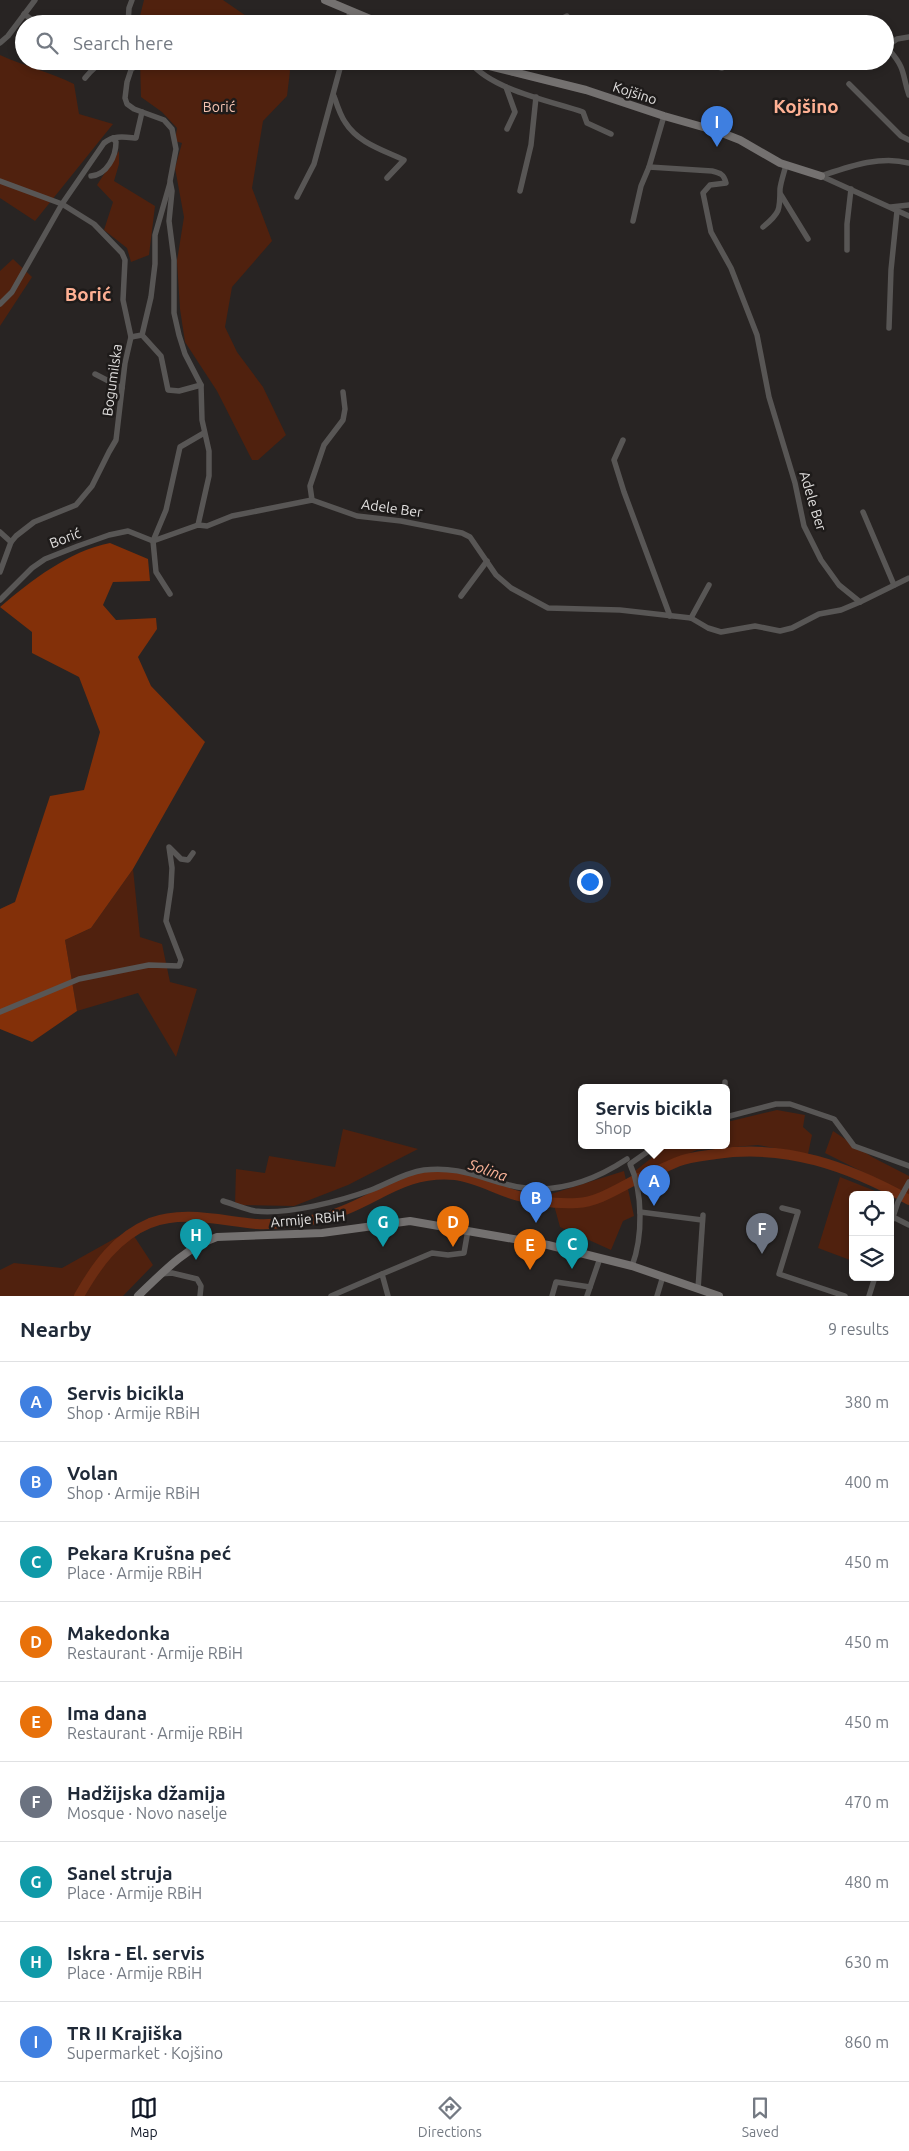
<!DOCTYPE html>
<html lang="en">
<head>
<meta charset="utf-8">
<style>
	body { margin:0; font-family:Ubuntu,sans-serif; background:#f2f2f3; color:#1f2937 }
	.controls { position:absolute; right:15px; bottom:15px; display:grid; overflow:hidden; border-radius:8px; box-shadow:0 2px 8px #0003 }
	.controls button { width:45px; height:45px; display:grid; place-items:center; padding:0; border:0; border-bottom:1px solid #e0e1e3; background:#fff; color:#1f2937; font:25px sans-serif }
	.you { position:absolute; left:589px; top:881px; width:18px; height:18px; margin:-12px; border:4px solid #fff; border-radius:50%; background:#1a73e8; box-shadow:0 0 0 8px #1a73e833 }
	.badge { display:grid; place-items:center; width:32px; height:32px; border-radius:50%; background:#111827; color:#fff; font-size:16px; font-weight:700 }
	.pin { position:absolute; translate:-50% -41px; filter:drop-shadow(0 1px 2px #0008) }
	.pin::after { content:''; position:absolute; top:26px; width:18px; height:15px; background:inherit; clip-path:polygon(0 0,100% 0,50% 100%) }
	.popup { position:absolute; left:578px; top:1084px; width:152px; height:65px; box-sizing:border-box; display:grid; place-content:center; border-radius:8px; background:#fff; filter:drop-shadow(0 1px 4px #0005); font-size:16px; white-space:nowrap; color:#747a83 }
	.popup b { font-size:19px; color:#1f2937 }
	.popup::after { content:''; position:absolute; left:50%; top:100%; margin-left:-10px; border:10px solid transparent; border-top-color:#fff }
	.list { margin:0; padding:0; list-style:none }
	h2 { display:flex; justify-content:space-between; align-items:center; height:65px; margin:0; padding:0 20px; font-size:21px }
	h2 small { font-size:16px; font-weight:400; color:#747a83 }
	.list li { display:grid; grid-template-columns:32px 1fr auto; gap:15px; align-items:center; box-sizing:border-box; height:80px; padding:0 20px; border-top:1px solid #e0e1e3 }
	.list b { display:block; font-size:19px; white-space:nowrap }
	.list p { margin:0; font-size:16px; white-space:nowrap; color:#747a83 }
	.list em { font-size:16px; font-style:normal; color:#747a83 }
	.icon { flex:none; width:28px; height:28px; fill:none; stroke:currentColor; stroke-width:2; stroke-linecap:round; stroke-linejoin:round }
	.map { position:relative; flex:none; width:909px; height:1296px; overflow:hidden }
	.search { position:absolute; background:#fff; box-shadow:0 2px 8px #0003; left:15px; right:15px; top:15px; height:55px; display:flex; align-items:center; gap:12px; box-sizing:border-box; padding:0 18px; border-radius:28px; color:#747a83; font-size:19px }
	.sheet { height:785px; background:#fff }
	nav { display:flex; justify-content:space-around; align-items:center; box-sizing:border-box; height:70px; border-top:1px solid #e0e1e3; background:#fff; font-size:14px; color:#747a83 }
	nav a { display:grid; justify-items:center; gap:2px }
	nav .on { color:#111827 }
	.map>svg:first-child { display:block }
</style>
</head>
<body>
<div class="map">
<svg width="909" height="1296" viewBox="0 0 909 1296">
	<rect width="100%" height="100%" fill="#282423"/>
	<g fill="#50210e">
		<path d="M144,0H223L258,24H138Z"/>
		<path d="M0,55C24,66 50,72 74,84L79,114L113,124L35,221L0,198Z"/>
		<path d="M140,61H286L290,71L287,96L263,121L252,188L272,241L232,287L225,327L237,352L263,387L286,435L258,460H252L217,391L185,342L180,309L177,261L184,217L175,168L182,143L175,141L177,128L162,112L141,97Z"/>
		<path d="M119,151V164L114,181L155,206L149,255L131,262L127,248L104,230L113,202L97,185Z"/>
		<path d="M13,259L32,277L0,326V271Z"/>
		<path d="M133,869L140,937L162,944L170,982L197,989L176,1057L138,993L77,1011L65,940L91,928Z"/>
		<path d="M777,1110L805,1115L803,1127L812,1135L808,1154L758,1145L697,1150L637,1175L635,1171L668,1145H726L727,1122Z"/>
		<path d="M343,1129L418,1149L348,1185L294,1206L235,1205L236,1169L265,1173L269,1156L335,1167Z"/>
		<path d="M833,1131L872,1157L909,1176V1195L825,1153Z"/>
		<path d="M624,1171L634,1216L623,1221L611,1250L560,1227L551,1194Z"/>
		<path d="M840,1177L885,1195H853V1252L850,1260L818,1248Z"/>
		<path d="M130,1230L153,1265L123,1296H0V1270L14,1263L62,1268Z"/>
	</g>
	<path fill="#833009" d="M110,543L148,559L150,581L113,582L103,605L116,620L156,618L157,629L138,657L151,686L205,742L133,869L91,928L65,940L77,1011L32,1042L0,1029V909L15,902L50,796L84,790L100,732L79,677L32,653V632L0,607C32,580 69,551 110,543Z"/>
	<g fill="none" stroke-linecap="round" stroke-linejoin="round">
		<path stroke="#6c2c12" stroke-width="10" d="M79,1296C96,1266 116,1237 150,1223C184,1210 222,1221 257,1224C270,1225 284,1223 297,1222C307,1221 318,1219 328,1216C375,1203 401,1170 455,1175C475,1177 495,1189 515,1195C534,1201 557,1204 577,1203C599,1202 620,1187 639,1178C652,1173 664,1168 677,1162C689,1157 702,1156 716,1154C786,1144 848,1166 909,1200"/>
		<g stroke="#585655" stroke-width="5.5">
			<path d="M24,14L38,24"/>
			<path d="M128,24L129,8L132,0"/>
			<path d="M348,24L350,10"/>
			<path d="M551,24L567,16"/>
			<path d="M678,24L694,21L705,23L747,22"/>
			<path d="M909,37L897,39L890,44V51C906,69 902,75 909,95"/>
			<path d="M0,43L8,36L35,0"/>
			<path d="M134,61L127,82L125,98L127,104L134,109L164,120L172,129L176,149L170,181L172,191L169,221L174,260V313L179,335L185,354L201,385L202,420L209,451V476L198,525"/>
			<path d="M600,61L615,65L641,61"/>
			<path d="M694,61L722,68"/>
			<path d="M470,62C492,90 550,101 583,112L587,123L611,134"/>
			<path d="M513,73L517,61"/>
			<path d="M85,78C103,56 109,62 133,68"/>
			<path d="M849,84L901,136L909,140"/>
			<path d="M506,87L515,112L507,129"/>
			<path d="M334,96C337,105 340,115 345,122C358,143 383,150 404,160L387,178"/>
			<path d="M664,116L649,167L712,171C720,173 724,174 726,183L710,185L703,193L711,232L731,268L757,335L769,397L795,483L804,526L821,560L839,585L860,602"/>
			<path d="M91,176C107,175 116,156 116,142L113,138"/>
			<path d="M821,176L909,216"/>
			<path d="M821,176C848,167 880,155 909,163"/>
			<path d="M0,181L62,204L94,224L122,253L125,260L123,300L131,337L125,363L116,440L109,452L92,486L76,505L34,522L16,536L11,542L0,572"/>
			<path d="M520,191L531,145L536,97"/>
			<path d="M781,195L808,239"/>
			<path d="M297,197L314,164L342,61"/>
			<path d="M891,207L909,205"/>
			<path d="M633,221L641,186L649,167"/>
			<path d="M763,227C780,213 780,210 780,189C781,181 784,173 786,165"/>
			<path d="M847,250V224L851,189"/>
			<path d="M0,304L12,292L62,204L104,143C114,135 124,137 136,138L142,112"/>
			<path d="M889,328L891,270L897,211"/>
			<path d="M142,335L161,356L168,390L179,391L201,385"/>
			<path d="M131,337L142,335L151,297L155,264V235L170,183"/>
			<path d="M95,374L122,388"/>
			<path d="M623,440L614,460L624,492L670,616"/>
			<path d="M312,500L310,486L324,445L343,420L345,409L343,392"/>
			<path d="M863,512L894,585"/>
			<path d="M0,532L11,542"/>
			<path d="M170,594L156,572L153,541L166,510L180,447L204,433"/>
			<path d="M461,596L487,561"/>
			<path d="M0,600L32,568L45,559L78,546L109,535L128,531L153,541L198,525L207,526L232,516L312,500L357,516L401,521L462,533L470,537L496,575L511,588L548,608L620,610L691,618L708,628L721,632L755,626L780,631L792,628L819,614L841,610L860,602L909,578"/>
			<path d="M691,618L709,585"/>
			<path d="M0,1012L79,979L149,965L179,966L181,960L166,921L171,887L172,868L169,847L181,859L188,860L193,853"/>
			<path d="M725,1087V1082"/>
			<path d="M726,1117L776,1104H790L834,1119L854,1146L909,1166"/>
			<path d="M223,1201C233,1204 245,1209 255,1211C287,1215 341,1201 371,1190C389,1183 404,1173 424,1170C457,1166 478,1177 509,1185C551,1196 592,1182 627,1159"/>
			<path d="M782,1208L798,1212L779,1274L845,1296"/>
			<path d="M640,1212L702,1220"/>
			<path d="M890,1216L893,1217L898,1202L909,1182"/>
			<path d="M890,1225L893,1217L909,1225"/>
			<path d="M632,1266C643,1237 643,1192 630,1164L657,1145"/>
			<path d="M160,1274L172,1273L197,1279L201,1286L200,1296"/>
			<path d="M698,1289L703,1215"/>
			<path d="M331,1296L382,1274"/>
			<path d="M388,1296L382,1274L432,1253L448,1255L464,1253L468,1230"/>
			<path d="M552,1296L556,1282L590,1287"/>
			<path d="M587,1296L600,1258"/>
			<path d="M657,1296L663,1276"/>
			<path d="M869,1296L875,1277"/>
		</g>
		<g stroke="#747170" stroke-width="8">
			<path d="M325,0L382,24"/>
			<path d="M469,61L586,90L664,116L717,131L740,140L780,163L821,176"/>
			<path d="M138,1296C162,1273 185,1248 217,1237L322,1233L410,1221L548,1245L632,1266L719,1296"/>
		</g>
	</g>
	<g text-anchor="middle" dominant-baseline="central" stroke-width="5" stroke-linejoin="round" paint-order="stroke">
		<g font-size="14" fill="#e3e1e0" stroke="#1e1b1a">
			<text transform="translate(635 93) rotate(18)">Kojšino</text>
			<text transform="translate(112 380) rotate(-82)">Bogumilska</text>
			<text transform="translate(813 501) rotate(73)">Adele Ber</text>
			<text transform="translate(392 508) rotate(8)">Adele Ber</text>
			<text transform="translate(65 538) rotate(-21)">Borić</text>
			<text transform="translate(308 1219) rotate(-5)">Armije RBiH</text>
		</g>
		<g font-size="14" fill="#f5c4b2" stroke="#1e1b1a">
			<text x="219" y="107">Borić</text>
		</g>
		<g font-size="15" font-style="italic" fill="#fcb499" stroke="#1e1b1a">
			<text transform="translate(488 1170) rotate(19)">Solina</text>
		</g>
		<g font-size="19" font-weight="bold" fill="#ffb194" stroke="#1e1b1a">
			<text x="806" y="106">Kojšino</text>
			<text x="88" y="294">Borić</text>
		</g>
	</g>
</svg>
<div class="controls">
<button><svg class="icon" aria-label="locate" viewBox="0 0 24 24"><circle cx="12" cy="12" r="6"/><path d="M12 2v4M12 18v4M2 12h4M18 12h4"/></svg></button>
<button><svg class="icon" aria-label="layers" viewBox="0 0 24 24"><path d="M12 4l9 5-9 5-9-5zM3 14l9 5 9-5"/></svg></button>
</div>
<div class="you"></div>
<div class="pin badge" style="left:654px;top:1206px;background:#3f7fe0">A</div>
<div class="popup"><b>Servis bicikla</b>Shop</div>
<div class="pin badge" style="left:536px;top:1223px;background:#3f7fe0">B</div>
<div class="pin badge" style="left:572px;top:1269px;background:#0f9aa8">C</div>
<div class="pin badge" style="left:453px;top:1247px;background:#e8710a">D</div>
<div class="pin badge" style="left:530px;top:1270px;background:#e8710a">E</div>
<div class="pin badge" style="left:762px;top:1254px;background:#6b7280">F</div>
<div class="pin badge" style="left:383px;top:1247px;background:#0f9aa8">G</div>
<div class="pin badge" style="left:196px;top:1260px;background:#0f9aa8">H</div>
<div class="pin badge" style="left:717px;top:147px;background:#3f7fe0">I</div>
<div class="search"><svg class="icon" aria-label="search" viewBox="0 0 24 24"><circle cx="10" cy="10" r="6"/><path d="M15 15l6 6"/></svg>Search here</div>
</div>
<section class="sheet">
<h2>Nearby<small>9 results</small></h2>
<ul class="list">
<li><span class="badge" style="background:#3f7fe0">A</span><div><b>Servis bicikla</b><p>Shop · Armije RBiH</p></div><em>380 m</em></li>
<li><span class="badge" style="background:#3f7fe0">B</span><div><b>Volan</b><p>Shop · Armije RBiH</p></div><em>400 m</em></li>
<li><span class="badge" style="background:#0f9aa8">C</span><div><b>Pekara Krušna peć</b><p>Place · Armije RBiH</p></div><em>450 m</em></li>
<li><span class="badge" style="background:#e8710a">D</span><div><b>Makedonka</b><p>Restaurant · Armije RBiH</p></div><em>450 m</em></li>
<li><span class="badge" style="background:#e8710a">E</span><div><b>Ima dana</b><p>Restaurant · Armije RBiH</p></div><em>450 m</em></li>
<li><span class="badge" style="background:#6b7280">F</span><div><b>Hadžijska džamija</b><p>Mosque · Novo naselje</p></div><em>470 m</em></li>
<li><span class="badge" style="background:#0f9aa8">G</span><div><b>Sanel struja</b><p>Place · Armije RBiH</p></div><em>480 m</em></li>
<li><span class="badge" style="background:#0f9aa8">H</span><div><b>Iskra - El. servis</b><p>Place · Armije RBiH</p></div><em>630 m</em></li>
<li><span class="badge" style="background:#3f7fe0">I</span><div><b>TR II Krajiška</b><p>Supermarket · Kojšino</p></div><em>860 m</em></li>
</ul>
</section>
<nav>
<a class="on"><svg class="icon" aria-label="map" viewBox="0 0 24 24"><path d="M3 6l6-2 6 2 6-2v14l-6 2-6-2-6 2zM9 4v14M15 6v14"/></svg>Map</a>
<a><svg class="icon" aria-label="directions" viewBox="0 0 24 24"><path d="M12 3l9 9-9 9-9-9zM9 14v-3h6M13 9l2 2-2 2"/></svg>Directions</a>
<a><svg class="icon" aria-label="saved" viewBox="0 0 24 24"><path d="M7 4h10v16l-5-4-5 4z"/></svg>Saved</a>
</nav>
</body>
</html>
